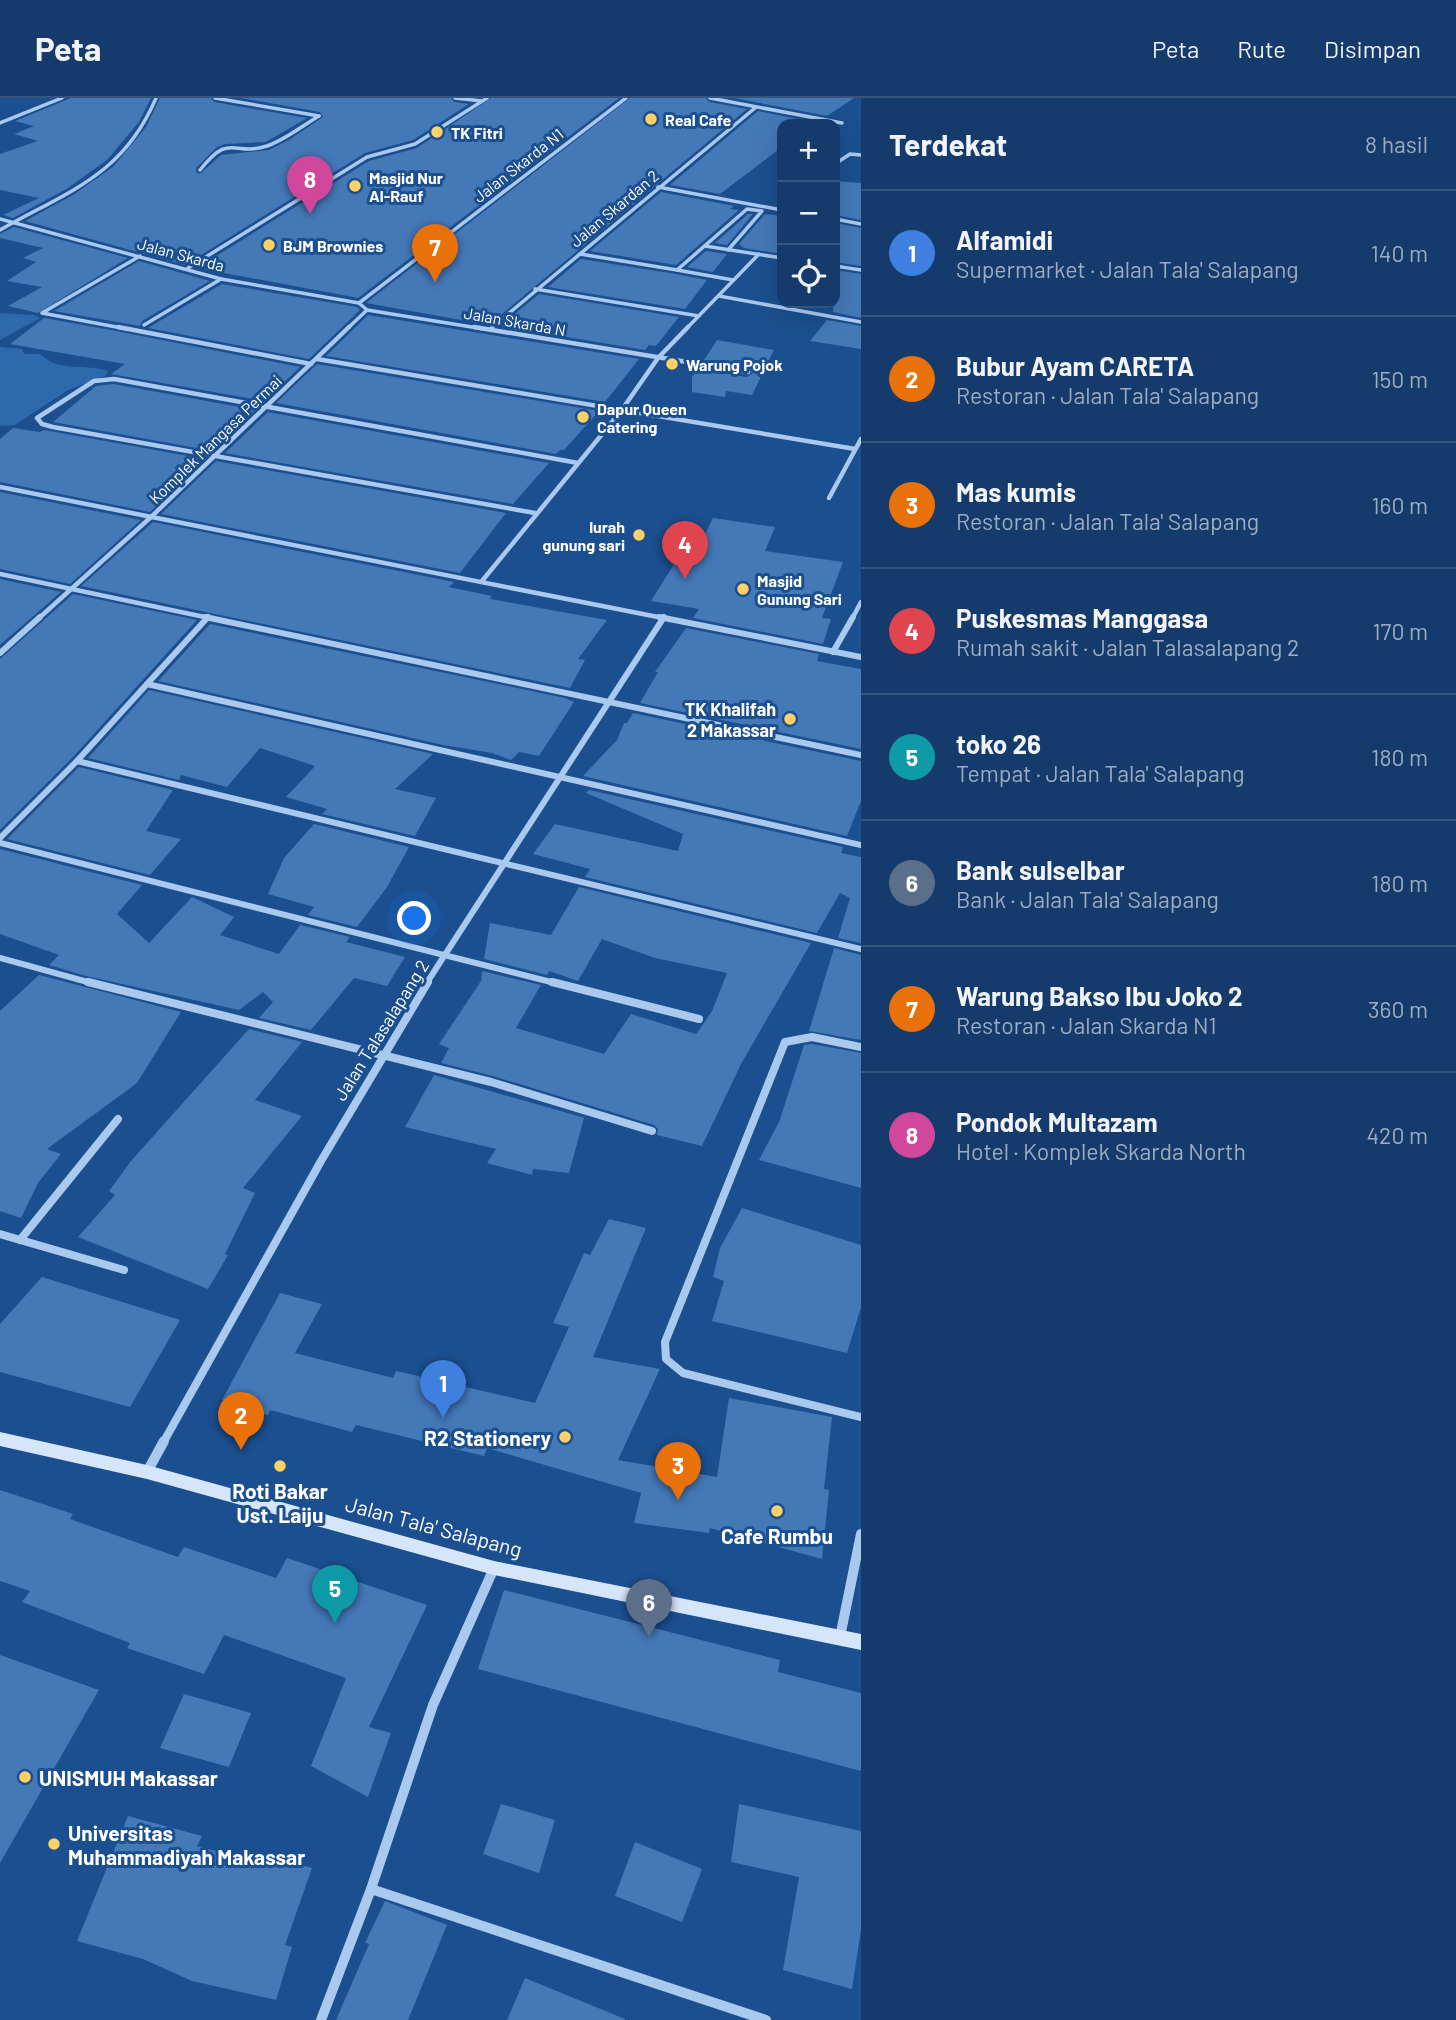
<!DOCTYPE html>
<html lang="id">
<head>
<meta charset="utf-8">
<style>
	body { margin:0; font-family:Barlow,sans-serif; background:#1d4271; color:#f1f3f6 }
	.controls { position:absolute; right:21px; top:21px; display:grid; overflow:hidden; border-radius:14px; box-shadow:0 7px 28px #0002 }
	.controls button { width:63px; height:63px; display:grid; place-items:center; padding:0; border:0; border-bottom:2px solid #33557e; background:#143b6b; color:#f1f3f6; font:35px sans-serif }
	.you { position:absolute; left:415px; top:821px; width:24px; height:24px; margin:-18px; border:5px solid #fff; border-radius:50%; background:#1a73e8; box-shadow:0 0 0 10px #1a73e833 }
	.badge { display:grid; place-items:center; width:46px; height:46px; border-radius:50%; background:#ffd166; color:#fff; font-size:23px; font-weight:700 }
	.pin { position:absolute; translate:-50% -58px; filter:drop-shadow(0 2px 4px #0008) }
	.pin::after { content:''; position:absolute; top:37px; width:24px; height:21px; background:inherit; clip-path:polygon(0 0,100% 0,50% 100%) }
	.list { margin:0; padding:0; list-style:none }
	h2 { display:flex; justify-content:space-between; align-items:center; height:91px; margin:0; padding:0 28px; font-size:30px }
	h2 small { font-size:23px; font-weight:400; color:#9dadc1 }
	.list li { display:grid; grid-template-columns:46px 1fr auto; gap:21px; align-items:center; box-sizing:border-box; height:126px; padding:0 28px; border-top:2px solid #33557e }
	.list b { display:block; font-size:26px; white-space:nowrap }
	.list p { margin:0; font-size:23px; white-space:nowrap; color:#9dadc1 }
	.list em { font-size:23px; font-style:normal; color:#9dadc1 }
	.icon { flex:none; width:38px; height:38px; fill:none; stroke:currentColor; stroke-width:2; stroke-linecap:round; stroke-linejoin:round }
	.map { position:relative; flex:none; width:861px; height:1922px; overflow:hidden }
	header { display:flex; align-items:center; gap:42px; box-sizing:border-box; height:98px; padding:0 35px; background:#143b6b; border-bottom:2px solid #33557e }
	header strong { font-size:33px }
	nav { display:flex; gap:38px; margin-inline-start:auto; font-size:24px }
	main { display:flex }
	aside { flex:1; background:#143b6b }
	.map>svg:first-child { display:block }
</style>
</head>
<body>
<header>
<strong>Peta</strong>
<nav><a>Peta</a><a>Rute</a><a>Disimpan</a></nav>
</header>
<main>
<div class="map">
<svg width="861" height="1922" viewBox="0 0 861 1922">
	<rect width="100%" height="100%" fill="#1b4f8f"/>
	<g fill="#2e69ad">
		<path d="M0,215L33,217L40,220L0,242Z"/>
		<path d="M0,249L22,251L24,256H40C59,275 85,265 108,273L105,278L68,292L15,327L0,328Z"/>
	</g>
	<g fill="#4478b7">
		<path d="M71,0H151L139,24L107,62L68,90L13,120L3,117L39,100L0,92V56L38,43L14,36L34,28L15,23Z"/>
		<path d="M160,0H211L214,4L307,20L266,44L225,46L217,49L196,70V74L200,76L221,57L269,52L289,42L323,19L320,14L241,0H451L454,4L469,6L413,42L365,55L185,167L25,123L73,97L113,69L146,29Z"/>
		<path d="M491,0H619L358,200L197,170L369,63L417,50Z"/>
		<path d="M630,0H706L709,4L747,11L489,227L366,205Z"/>
		<path d="M734,0H854L827,18Z"/>
		<path d="M758,13L817,25L782,26V49L720,96L670,87Z"/>
		<path d="M835,83L861,85V122L835,117Z"/>
		<path d="M661,94L734,108L730,111L739,112L676,167L590,153Z"/>
		<path d="M748,116H753L727,147L715,145Z"/>
		<path d="M765,116L782,118V156L744,150L739,146Z"/>
		<path d="M835,125L861,130V168L835,164Z"/>
		<path d="M14,129L128,160L38,215L8,208L42,189L7,183L36,164L23,160L43,150L0,140V136Z"/>
		<path d="M706,153L727,156L713,174L687,169Z"/>
		<path d="M581,161L676,176L707,182L685,211L548,189Z"/>
		<path d="M139,163L210,183L142,223L140,228L54,213Z"/>
		<path d="M835,172L861,176V220L833,214Z"/>
		<path d="M222,186L357,209L360,212L309,261L148,230Z"/>
		<path d="M539,196L679,219L656,248L649,247L645,252L500,228Z"/>
		<path d="M368,217L473,234L639,261L605,304L326,258Z"/>
		<path d="M44,220L116,233L300,269L265,303L111,276L125,266L10,246Z"/>
		<path d="M827,222L861,228V251L810,243Z"/>
		<path d="M717,242L774,252L752,297L726,293L725,299L692,294V279L698,271L747,279L752,276L749,269L704,262Z"/>
		<path d="M317,266L599,313L564,352H560L556,356L276,305Z"/>
		<path d="M114,286L256,312L213,353L53,324L96,288Z"/>
		<path d="M268,314L549,365L513,406L225,355Z"/>
		<path d="M13,330L40,334L44,332L205,361L150,414L0,384V341Z"/>
		<path d="M216,363L506,415L460,475L161,416Z"/>
		<path d="M0,394L141,422L70,486L0,471Z"/>
		<path d="M713,420L775,429L765,453L843,464L822,520L831,521L823,546L693,520L699,511L651,503L694,434L705,436Z"/>
		<path d="M153,424L454,484L449,489L492,498L490,501L607,522L578,561L585,562L570,590L81,488Z"/>
		<path d="M0,481L61,494L0,547Z"/>
		<path d="M73,496L197,522L73,659L0,732V561Z"/>
		<path d="M210,526L565,600L574,604L539,658L519,654L511,662L492,655L443,647L158,583Z"/>
		<path d="M686,530L819,556L817,563L861,571V651L640,605L658,574H655Z"/>
		<path d="M149,592L433,656L395,691L436,700L415,738L322,716L327,711L286,699L315,668L260,650L227,689L181,677L179,682L88,660Z"/>
		<path d="M633,615L861,663V703L847,738L583,678L617,642L624,625H627Z"/>
		<path d="M79,669L173,692L146,733L181,741L150,777L7,741Z"/>
		<path d="M589,692L843,749L841,755L861,759V845L838,840L850,800L840,795L817,835L585,779L590,771L533,756L555,726L678,753L683,736L586,695Z"/>
		<path d="M314,726L409,749L387,789L357,829L308,817L314,809L268,796L284,760Z"/>
		<path d="M0,751L142,787L117,816L149,845L192,799L234,819L220,837L279,856L300,827L350,839L346,844L405,859L387,888L354,880L311,932L259,920L273,904L263,894L239,912L86,878L49,867L59,857L0,836Z"/>
		<path d="M579,789L811,845L741,966L702,1048L657,1037L658,1031L654,1027L493,978L441,965L449,950L439,946L481,883L482,873L541,887L516,930L604,956L631,916L696,936L704,925L712,913L727,875L655,860L602,841L578,883L549,873L547,877L484,861L490,825L551,837Z"/>
		<path d="M834,850L861,857V942L809,933Z"/>
		<path d="M39,877L181,914L137,985L47,1051L61,1056L38,1085L21,1120L0,1113V913Z"/>
		<path d="M249,931L302,944L255,1002L302,1018L243,1090L255,1095L225,1156L228,1157L208,1191L78,1139L115,1097L109,1093L131,1063Z"/>
		<path d="M812,946L861,955V1090L759,1062L779,1024L804,947Z"/>
		<path d="M434,977L592,1022L584,1020L569,1075L533,1071L532,1077L487,1065L496,1051L405,1029Z"/>
		<path d="M742,1110L861,1147V1209L847,1255L712,1223L724,1183L713,1179L720,1150Z"/>
		<path d="M609,1121L646,1130L593,1259L660,1271L618,1362L717,1379L729,1300L832,1319L824,1391L829,1392L822,1461L710,1430L709,1435L634,1425L641,1395L487,1350L484,1358L356,1327L352,1334L270,1312L268,1317L222,1302L280,1195L322,1206L295,1255L393,1280L396,1273L535,1305L569,1229L553,1225L584,1155L590,1157Z"/>
		<path d="M42,1179L180,1222L130,1309L0,1274V1226Z"/>
		<path d="M0,1392L73,1416L70,1421L178,1459L184,1449L276,1480L287,1460L427,1507L369,1629L391,1635L368,1699L311,1668L346,1580L224,1537L204,1576L127,1550L130,1545L22,1504L30,1493L0,1483Z"/>
		<path d="M504,1492L780,1562L778,1574L861,1595V1673L478,1571Z"/>
		<path d="M0,1557L99,1592L0,1765Z"/>
		<path d="M184,1596L251,1615L229,1669L160,1650Z"/>
		<path d="M501,1706L555,1722L539,1775L483,1756Z"/>
		<path d="M739,1706L861,1733V1832L852,1891L783,1872L799,1779L731,1764Z"/>
		<path d="M128,1718L202,1738L197,1748L264,1766L267,1758L312,1770L285,1847L292,1849L276,1902L192,1883L143,1861L77,1843Z"/>
		<path d="M635,1744L702,1771L682,1824L615,1798Z"/>
		<path d="M385,1803L447,1827L408,1922H336L369,1846L365,1845Z"/>
		<path d="M525,1880L625,1921V1922H507Z"/>
	</g>
	<g fill="none" stroke-linecap="round" stroke-linejoin="round">
		<g stroke="#a9c9ee" stroke-width="3.5">
			<path d="M215,0L319,18"/>
			<path d="M455,0L482,3"/>
			<path d="M710,0L842,25"/>
			<path d="M0,25L62,0"/>
			<path d="M835,66L850,56L861,57"/>
			<path d="M200,72C231,33 232,59 267,48C285,42 302,28 319,18"/>
			<path d="M658,89L782,112"/>
			<path d="M0,121L221,181L359,205"/>
			<path d="M835,121L861,126"/>
			<path d="M0,132C68,93 123,78 156,0"/>
			<path d="M705,148L782,160"/>
			<path d="M580,156L677,172L747,111L762,113L728,152"/>
			<path d="M835,168L861,172"/>
			<path d="M188,170L367,59L415,46L487,0"/>
			<path d="M677,172L733,182"/>
			<path d="M535,191L699,218"/>
			<path d="M719,198L861,224"/>
			<path d="M359,205L626,0"/>
			<path d="M367,212L484,231"/>
			<path d="M144,227L221,181"/>
			<path d="M127,231L42,215L140,158"/>
			<path d="M347,231L367,212L359,205"/>
			<path d="M490,231L755,10"/>
			<path d="M686,231L759,156"/>
		</g>
		<g stroke="#a9c9ee" stroke-width="4.5">
			<path d="M118,229L311,266"/>
			<path d="M474,229L748,274"/>
			<path d="M317,261L855,351"/>
			<path d="M0,389L668,521"/>
			<path d="M829,400L861,341"/>
			<path d="M535,415L53,329L42,326L37,320L94,283L114,281L578,365"/>
			<path d="M0,476L214,521"/>
			<path d="M482,483L621,313L658,260L688,229"/>
			<path d="M38,521L151,419L349,229"/>
			<path d="M852,521L861,504"/>
		</g>
		<g stroke="#a9c9ee" stroke-width="6">
			<path d="M205,519L861,657"/>
			<path d="M208,519L77,663L861,851"/>
			<path d="M659,519L861,559"/>
			<path d="M833,554L853,519"/>
			<path d="M0,555L40,519"/>
			<path d="M147,586L861,747"/>
			<path d="M0,740L77,663"/>
			<path d="M0,745L559,886"/>
			<path d="M0,860L95,886"/>
			<path d="M426,886L664,519"/>
		</g>
		<g stroke="#a9c9ee" stroke-width="8">
			<path d="M88,884L491,984L652,1033"/>
			<path d="M552,884L699,921"/>
			<path d="M861,949L812,939L785,944L665,1244L666,1261L683,1275L861,1319"/>
			<path d="M0,1136L124,1172"/>
			<path d="M20,1142L118,1021"/>
			<path d="M163,1345L321,1063L428,884"/>
		</g>
		<g stroke="#a9c9ee" stroke-width="10">
			<path d="M147,1374L164,1343"/>
			<path d="M840,1539L861,1436"/>
			<path d="M371,1791L766,1922"/>
			<path d="M321,1922L371,1791L433,1607L494,1470"/>
		</g>
		<path fill="#d6e6fa" fill-rule="evenodd" d="M0,1334L147,1367L494,1463L861,1536V1552L494,1477L147,1381L0,1348Z"/>
	</g>
	<g fill="#ffd166" stroke="#1b4f8f" stroke-width="2.5">
		<circle cx="651" cy="21" r="7"/>
		<circle cx="437" cy="34" r="7"/>
		<circle cx="355" cy="88" r="7"/>
		<circle cx="269" cy="147" r="7"/>
		<circle cx="672" cy="266" r="7"/>
		<circle cx="583" cy="319" r="7"/>
		<circle cx="639" cy="437" r="7"/>
		<circle cx="743" cy="491" r="7"/>
		<circle cx="790" cy="621" r="7"/>
		<circle cx="565" cy="1339" r="7"/>
		<circle cx="280" cy="1368" r="7"/>
		<circle cx="777" cy="1413" r="7"/>
		<circle cx="25" cy="1679" r="7"/>
		<circle cx="54" cy="1746" r="7"/>
	</g>
	<g text-anchor="middle" dominant-baseline="central" stroke-width="6" stroke-linejoin="round" paint-order="stroke">
		<g font-size="16" font-weight="bold" fill="#fff" stroke="#1b4f8f" text-anchor="start">
			<text x="665" y="21">Real Cafe</text>
			<text x="451" y="34">TK Fitri</text>
			<text x="369" y="79">Masjid Nur<tspan x="369" dy="18">Al-Rauf</tspan></text>
			<text x="283" y="147">BJM Brownies</text>
			<text x="686" y="266">Warung Pojok</text>
			<text x="597" y="310">Dapur Queen<tspan x="597" dy="18">Catering</tspan></text>
			<text x="625" y="428" text-anchor="end">lurah<tspan x="625" dy="18">gunung sari</tspan></text>
			<text x="757" y="482">Masjid<tspan x="757" dy="18">Gunung Sari</tspan></text>
		</g>
		<g font-size="16" fill="#fff" stroke="#1b4f8f">
			<text transform="translate(518 67) rotate(-38)">Jalan Skarda N1</text>
			<text transform="translate(614 110) rotate(-40)">Jalan Skardan 2</text>
			<text transform="translate(181 156) rotate(15)">Jalan Skarda</text>
			<text transform="translate(515 223) rotate(10)">Jalan Skarda N</text>
			<text transform="translate(215 341) rotate(-44)">Komplek Mangasa Permai</text>
		</g>
		<g font-size="18" font-weight="bold" fill="#fff" stroke="#1b4f8f" text-anchor="end">
			<text x="776" y="611">TK Khalifah<tspan x="776" dy="21">2 Makassar</tspan></text>
		</g>
		<g font-size="18" fill="#fff" stroke="#1b4f8f">
			<text transform="translate(381 932) rotate(-58)">Jalan Talasalapang 2</text>
		</g>
		<g font-size="21" font-weight="bold" fill="#fff" stroke="#1b4f8f">
			<text x="551" y="1339" text-anchor="end">R2 Stationery</text>
			<text x="280" y="1392">Roti Bakar<tspan x="280" dy="24">Ust. Laiju</tspan></text>
			<text x="777" y="1437">Cafe Rumbu</text>
			<text x="39" y="1679" text-anchor="start">UNISMUH Makassar</text>
			<text x="68" y="1734" text-anchor="start">Universitas<tspan x="68" dy="24">Muhammadiyah Makassar</tspan></text>
		</g>
		<g font-size="21" fill="#fff" stroke="#1b4f8f">
			<text transform="translate(434 1428) rotate(15)">Jalan Tala' Salapang</text>
		</g>
	</g>
</svg>
<div class="controls">
<button>+</button>
<button>−</button>
<button><svg class="icon" aria-label="locate" viewBox="0 0 24 24"><circle cx="12" cy="12" r="6"/><path d="M12 2v4M12 18v4M2 12h4M18 12h4"/></svg></button>
</div>
<div class="you"></div>
<div class="pin badge" style="left:443px;top:1320px;background:#3f7fe0">1</div>
<div class="pin badge" style="left:241px;top:1352px;background:#e8710a">2</div>
<div class="pin badge" style="left:678px;top:1402px;background:#e8710a">3</div>
<div class="pin badge" style="left:685px;top:481px;background:#e0444e">4</div>
<div class="pin badge" style="left:335px;top:1525px;background:#0f9aa8">5</div>
<div class="pin badge" style="left:649px;top:1539px;background:#5c6f8a">6</div>
<div class="pin badge" style="left:435px;top:184px;background:#e8710a">7</div>
<div class="pin badge" style="left:310px;top:116px;background:#d1479c">8</div>
</div>
<aside>
<h2>Terdekat<small>8 hasil</small></h2>
<ul class="list">
<li><span class="badge" style="background:#3f7fe0">1</span><div><b>Alfamidi</b><p>Supermarket · Jalan Tala' Salapang</p></div><em>140 m</em></li>
<li><span class="badge" style="background:#e8710a">2</span><div><b>Bubur Ayam CARETA</b><p>Restoran · Jalan Tala' Salapang</p></div><em>150 m</em></li>
<li><span class="badge" style="background:#e8710a">3</span><div><b>Mas kumis</b><p>Restoran · Jalan Tala' Salapang</p></div><em>160 m</em></li>
<li><span class="badge" style="background:#e0444e">4</span><div><b>Puskesmas Manggasa</b><p>Rumah sakit · Jalan Talasalapang 2</p></div><em>170 m</em></li>
<li><span class="badge" style="background:#0f9aa8">5</span><div><b>toko 26</b><p>Tempat · Jalan Tala' Salapang</p></div><em>180 m</em></li>
<li><span class="badge" style="background:#5c6f8a">6</span><div><b>Bank sulselbar</b><p>Bank · Jalan Tala' Salapang</p></div><em>180 m</em></li>
<li><span class="badge" style="background:#e8710a">7</span><div><b>Warung Bakso Ibu Joko 2</b><p>Restoran · Jalan Skarda N1</p></div><em>360 m</em></li>
<li><span class="badge" style="background:#d1479c">8</span><div><b>Pondok Multazam</b><p>Hotel · Komplek Skarda North</p></div><em>420 m</em></li>
</ul>
</aside>
</main>
</body>
</html>
